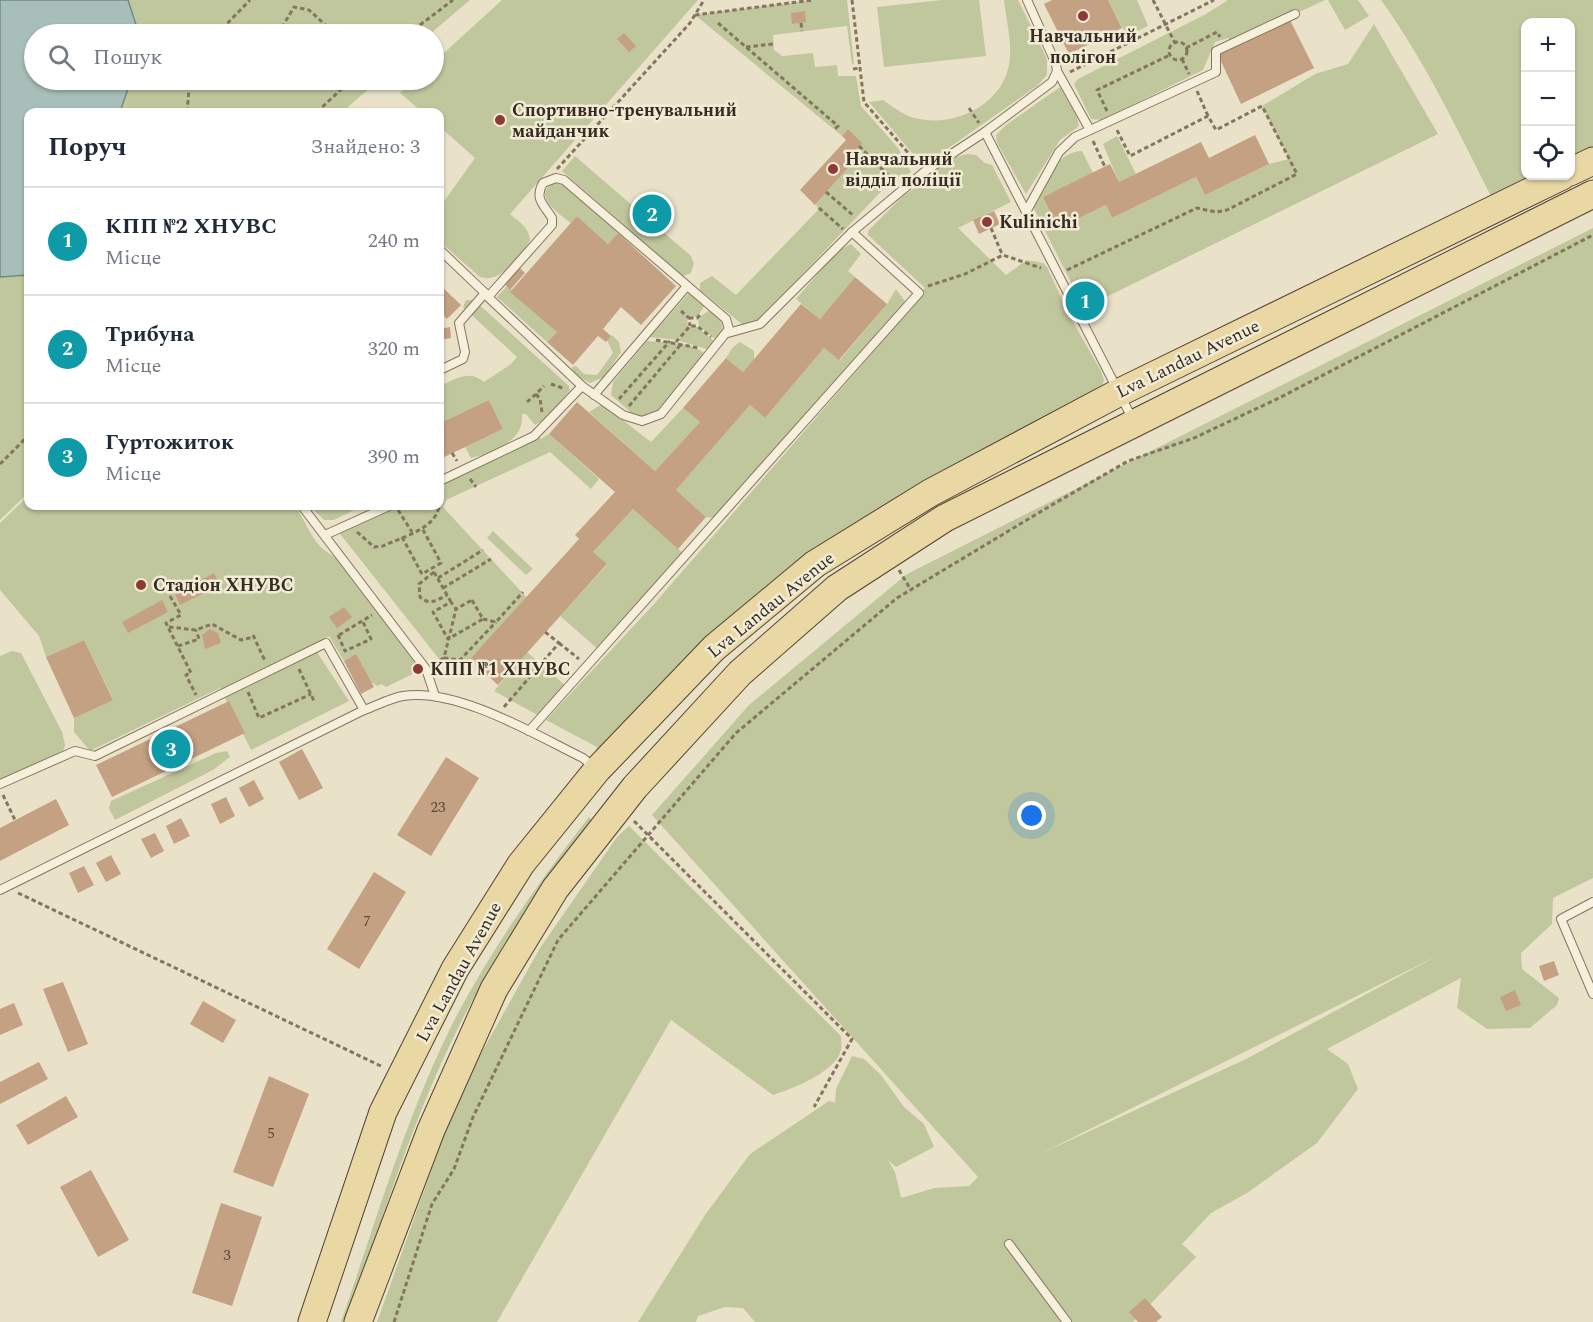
<!DOCTYPE html>
<html lang="uk">
<head>
<meta charset="utf-8">
<style>
	body { margin:0; font-family:Spectral,serif; background:#f6f6f7; color:#1f2937 }
	.controls { position:absolute; right:18px; top:18px; display:grid; overflow:hidden; border-radius:12px; box-shadow:0 2px 4px #0004 }
	.controls button { width:54px; height:54px; display:grid; place-items:center; padding:0; border:0; border-bottom:2px solid #e0e1e3; background:#fff; color:#1f2937; font:30px sans-serif }
	.you { position:absolute; left:1032px; top:816px; width:21px; height:21px; margin:-15px; border:4px solid #fff; border-radius:50%; background:#1a73e8; box-shadow:0 0 0 9px #1a73e833 }
	.badge { display:grid; place-items:center; width:39px; height:39px; border-radius:50%; background:#8d3935; color:#fff; font-size:20px; font-weight:700 }
	.pin { position:absolute; translate:-50% -50%; border:3px solid #fff; box-shadow:0 2px 6px #0006 }
	.list { margin:0; padding:0; list-style:none }
	h2 { display:flex; justify-content:space-between; align-items:center; height:78px; margin:0; padding:0 24px; font-size:26px }
	h2 small { font-size:20px; font-weight:400; color:#747a83 }
	.list li { display:grid; grid-template-columns:39px 1fr auto; gap:18px; align-items:center; box-sizing:border-box; height:108px; padding:0 24px; border-top:2px solid #e0e1e3 }
	.list b { display:block; font-size:22px; white-space:nowrap }
	.list p { margin:0; font-size:20px; white-space:nowrap; color:#747a83 }
	.list em { font-size:20px; font-style:normal; color:#747a83 }
	.icon { flex:none; width:33px; height:33px; fill:none; stroke:currentColor; stroke-width:2; stroke-linecap:round; stroke-linejoin:round }
	.map { position:relative; flex:none; width:1593px; height:1322px; overflow:hidden }
	.search { position:absolute; background:#fff; box-shadow:0 2px 4px #0004; left:24px; top:24px; width:420px; height:66px; display:flex; align-items:center; gap:15px; box-sizing:border-box; padding:0 21px; border-radius:33px; color:#747a83; font-size:22px }
	.panel { position:absolute; background:#fff; box-shadow:0 2px 4px #0004; left:24px; top:108px; width:420px; height:402px; border-radius:12px }
	.map>svg:first-child { display:block }
</style>
</head>
<body>
<div class="map">
<svg width="1593" height="1322" viewBox="0 0 1593 1322">
	<rect width="100%" height="100%" fill="#eae2c8"/>
	<g fill="#c0c79d" fill-rule="evenodd">
		<path d="M128,0H470L430,34H139Z"/>
		<path d="M502,0H698L510,214C519,222 529,227 530,240C521,257 500,284 480,277L440,242V207L475,158L440,127V112H422L400,93L415,80H434V62Z"/>
		<path d="M813,0H847L854,63L852,65L847,26L773,35L774,50L782,56L813,53L815,67L837,65L838,76H856L861,106L898,148L911,172C903,178 896,177 889,183L760,319L743,325L700,290V283L712,276L736,295L818,210L816,204L861,153L856,149L848,130L842,136L695,15Z"/>
		<path d="M942,0H979L986,56L884,67L877,7Z"/>
		<path d="M1004,0H1018L1047,59V75L1037,86L923,166L869,102L883,100C893,107 903,115 915,118C953,128 1001,106 1009,65C1013,44 1006,20 1004,0Z"/>
		<path d="M1108,0H1137L1148,26L1127,36Z"/>
		<path d="M1228,0H1325L1232,43L1228,38L1215,42L1203,70L1102,120L1091,119L1074,84L1078,79L1206,14Z"/>
		<path d="M1328,0H1358L1369,16L1345,30Z"/>
		<path d="M1381,0H1593V147L1571,158L1570,22H1526V176H1536L1492,198C1458,131 1425,61 1381,0Z"/>
		<path d="M1374,24L1438,134L1094,303L1089,294L1079,298L1033,207C1044,185 1054,152 1082,151L1093,173L1043,197L1058,228L1106,205L1112,218L1196,177L1205,195L1269,164L1289,159L1262,106L1315,74L1348,64Z"/>
		<path d="M131,80H379L342,112H120Z"/>
		<path d="M1060,87L1077,117L1079,126L1060,140L1026,194L997,143L996,135L1006,125Z"/>
		<path d="M1117,136L1136,174L1119,182L1103,144Z"/>
		<path d="M967,154L976,155L985,163L992,165L1011,202L958,228L1006,275L1027,260L1043,263L1047,267L1069,315L1101,371L1104,380L1100,393L869,523L849,526L801,558L798,572L594,756L597,747L546,720L654,604L907,313L905,309L715,518L706,517L676,490L750,405L765,418L824,348L840,360L887,304L896,289L908,305L925,288L868,235V231L904,195L938,173V169L953,158Z"/>
		<path d="M575,156L691,256L694,264L691,273L683,276L562,171Z"/>
		<path d="M554,182H560L568,188L618,233L608,244L577,216L571,223C559,214 531,196 554,182Z"/>
		<path d="M1593,228V878L1553,898L1552,924L1521,953L1522,969L1559,998L1557,1005L1530,1028L1487,1029L1457,1008L1461,978L1327,1049L1348,1064L1358,1089L1317,1143L1247,1193L1211,1213L1182,1244L1196,1257L1133,1322H755L743,1308L725,1307L698,1316L696,1322H638L705,1215L750,1154L829,1101L835,1103L836,1089L852,1056L864,1059L881,1075L904,1107L924,1124L934,1147L896,1167L888,1160L895,1172L901,1198L934,1188L969,1186L978,1177L652,815L749,705L907,574ZM1437,956L1246,1059L1040,1154Z"/>
		<path d="M851,244L861,254L848,271L855,277L820,319L796,299L838,250Z"/>
		<path d="M28,275V493L0,520V277Z"/>
		<path d="M507,286L557,332L547,342L497,297Z"/>
		<path d="M689,293L705,305L697,317L687,316L688,327H697L713,340L715,343L710,350L680,341V337L676,340L650,337Z"/>
		<path d="M466,300H474L569,386L570,390L546,419L535,425L526,414H522C525,440 494,453 471,458L465,447L503,429L489,400L440,423V386C455,379 470,369 484,382L511,364L517,357L463,307Z"/>
		<path d="M711,309C721,318 724,323 722,337L716,340L699,326L698,318Z"/>
		<path d="M612,335L619,342L621,352L604,377L590,383L573,374L572,367L576,366L584,374L597,375L613,353L607,340Z"/>
		<path d="M647,341C663,343 695,341 705,355L661,412L653,416L636,417L611,395L613,382Z"/>
		<path d="M740,342L754,351V360L743,372L726,358L733,347Z"/>
		<path d="M602,404L651,442L683,408L700,422L655,471L589,412Z"/>
		<path d="M537,433L541,439L549,434L599,479L591,489L550,452L446,500L443,507L528,599L457,672L443,664L337,530L389,506H440V481Z"/>
		<path d="M28,496V506H295C311,529 311,546 339,559L414,657L417,672L386,687L382,684L377,686L370,681L356,655L344,661L329,636L310,646L315,649L349,701L251,750L220,688L90,751L74,732V718L113,699L84,640L46,657L39,636L0,590V523Z"/>
		<path d="M310,506H362L334,520H324Z"/>
		<path d="M633,509L685,555L599,650L560,616L607,565L593,552Z"/>
		<path d="M493,531L533,569L526,575L487,538Z"/>
		<path d="M12,651L21,653L62,732L65,745L63,752L0,778V656Z"/>
		<path d="M527,652L567,687L541,717L494,691Z"/>
		<path d="M227,751L230,757L213,770L115,820L109,808L111,801L216,753Z"/>
		<path d="M589,817L594,822C549,886 498,950 462,1020C413,1116 382,1220 347,1322H341C377,1219 407,1112 457,1015C494,945 541,879 589,817Z"/>
		<path d="M629,826L841,1036C841,1040 842,1046 841,1050C836,1072 792,1089 773,1095L671,1020L497,1322H377L459,1093L540,948L617,837Z"/>
	</g>
	<path fill="#a8bfb9" stroke="#708c87" stroke-width="1.5" d="M0,0H128L139,34H34V80H131L120,112H28V275L0,277Z"/>
	<g fill="#c4a182">
		<path d="M1052,0H1108L1122,28L1069,54L1044,4Z"/>
		<path d="M805,11L806,22L792,24L791,13Z"/>
		<path d="M1290,20L1314,68L1241,104L1218,55Z"/>
		<path d="M624,33L636,46L629,52L617,39Z"/>
		<path d="M848,129L862,143L856,149L861,153L815,205L800,190L846,140L842,136Z"/>
		<path d="M1255,135L1269,164L1205,195L1196,177L1112,218L1106,205L1058,228L1043,197L1110,164L1119,182L1201,142L1209,158Z"/>
		<path d="M994,211L1000,224L979,234L973,220Z"/>
		<path d="M577,216L608,244L618,233L676,286L641,325L621,307L603,329L611,336L606,342L598,336L573,365L547,342L557,332L510,292Z"/>
		<path d="M519,267L525,273L510,290L504,283Z"/>
		<path d="M855,277L887,304L839,360L824,348L765,418L750,405L676,490L706,517L678,549L633,509L593,552L607,564L498,685L470,659L579,539L575,535L615,492L549,434L577,402L655,471L700,422L683,408L726,358L743,372L801,304L820,319Z"/>
		<path d="M440,285L461,305L447,319L440,312Z"/>
		<path d="M1090,294L1094,303L1082,309L1077,299Z"/>
		<path d="M450,327L451,338L440,340V329Z"/>
		<path d="M489,400L503,429L440,459V423Z"/>
		<path d="M214,573L220,585L180,605L175,594Z"/>
		<path d="M162,600L168,612L128,633L122,622Z"/>
		<path d="M344,607L352,617L337,628L329,617Z"/>
		<path d="M210,629L218,633L221,643L205,649L202,635Z"/>
		<path d="M84,640L113,700L74,718L46,657Z"/>
		<path d="M356,654L374,687L361,694L344,661Z"/>
		<path d="M229,701L245,733L112,797L96,765Z"/>
		<path d="M302,749L323,788L299,800L279,762Z"/>
		<path d="M446,757L479,778L431,856L397,835Z"/>
		<path d="M254,780L264,799L249,807L239,788Z"/>
		<path d="M226,797L235,816L220,824L211,804Z"/>
		<path d="M56,799L69,825L0,861V828Z"/>
		<path d="M181,818L190,836L174,844L166,826Z"/>
		<path d="M155,833L164,851L151,858L141,839Z"/>
		<path d="M111,855L121,874L106,882L96,863Z"/>
		<path d="M84,866L94,885L78,893L69,873Z"/>
		<path d="M374,872L406,892L359,969L327,949Z"/>
		<path d="M1554,961L1559,975L1544,981L1539,966Z"/>
		<path d="M63,982L88,1044L68,1052L43,989Z"/>
		<path d="M1515,990L1521,1005L1506,1011L1500,997Z"/>
		<path d="M203,1001L236,1020L223,1043L190,1024Z"/>
		<path d="M14,1003L23,1025L0,1035V1009Z"/>
		<path d="M39,1062L48,1079L0,1104V1082Z"/>
		<path d="M269,1076L309,1094L273,1187L233,1172Z"/>
		<path d="M66,1096L78,1117L28,1145L16,1125Z"/>
		<path d="M91,1170L129,1240L98,1257L60,1187Z"/>
		<path d="M221,1203L262,1217L232,1306L192,1293Z"/>
		<path d="M1145,1298L1162,1317L1156,1322H1138L1129,1312Z"/>
	</g>
	<g fill="none" stroke-linecap="round" stroke-linejoin="round">
		<defs>
			<g id="lane">
				<path d="M1057,71L1090,130"/>
				<path d="M985,132L1133,420"/>
				<path d="M1026,212L1059,152L1075,137L1216,72V51L1295,14"/>
				<path d="M440,250L485,293L488,297L582,386L623,415L642,421L661,414L729,329L726,319L564,180L556,178L543,183C534,199 544,205 552,218V225L488,297"/>
				<path d="M728,333L760,324L852,232L924,172L985,132L1052,82L1057,71L1056,64L1027,0"/>
				<path d="M440,370L463,359L465,352L459,323L485,293"/>
				<path d="M594,395L687,286"/>
				<path d="M440,481L534,436L582,386"/>
				<path d="M302,506L426,669L435,696"/>
				<path d="M325,535L389,506"/>
				<path d="M529,731L919,293L852,232"/>
				<path d="M0,784L75,751L95,756L326,643L364,710"/>
				<path d="M0,890L364,710C376,706 390,698 403,696C456,687 536,735 583,758L595,768"/>
				<path d="M1593,902L1561,919L1593,994"/>
				<path d="M1009,1244L1067,1322"/>
			</g>
			<g id="primary">
				<path d="M1570,172L1593,161"/>
				<path d="M312,1322L383,1112L455,969L521,864L597,770L714,648L815,564L930,493L1118,393L1562,176"/>
				<path d="M358,1322L431,1130L494,989L555,889L635,787L740,673L837,588L945,518L1593,194"/>
			</g>
		</defs>
		<use href="#lane" stroke="#84755f" stroke-width="10"/>
		<use href="#primary" stroke="#534332" stroke-width="29"/>
		<g stroke="#84755f" stroke-width="3" stroke-dasharray="4.5 3" stroke-linecap="butt">
			<path d="M852,0L864,102L917,163"/>
			<path d="M1153,0L1175,43"/>
			<path d="M695,15L813,0"/>
			<path d="M718,23L838,126L834,130"/>
			<path d="M801,23L802,31"/>
			<path d="M217,34L250,0"/>
			<path d="M278,34L294,7L309,10L331,30L332,34"/>
			<path d="M408,34L453,0"/>
			<circle cx="1178" cy="51" r="9"/>
			<path d="M746,47L773,44"/>
			<path d="M1186,48L1217,32L1220,37"/>
			<path d="M1182,59L1189,74"/>
			<path d="M853,69L860,68"/>
			<path d="M1070,72L1214,0"/>
			<path d="M1197,91L1208,116"/>
			<path d="M969,108L979,123"/>
			<path d="M1107,111L1097,90L1170,55"/>
			<path d="M187,112L189,89"/>
			<path d="M317,112L351,80"/>
			<path d="M1093,141L1105,167"/>
			<path d="M859,146L895,182"/>
			<path d="M557,169L690,23L704,0"/>
			<path d="M826,192L854,216"/>
			<path d="M819,208L843,229"/>
			<path d="M991,228L1002,254"/>
			<path d="M1067,270L1197,208L1216,212L1227,210L1297,174L1262,106L1216,130L1208,116L1130,156L1117,130"/>
			<path d="M928,286L965,274L1003,255L1041,268"/>
			<path d="M681,311L689,318L690,326"/>
			<path d="M689,318H697L702,313"/>
			<path d="M656,340L699,348"/>
			<path d="M676,342L690,326H697L711,337"/>
			<path d="M551,384L565,389"/>
			<path d="M619,399L670,341"/>
			<path d="M527,402L536,394"/>
			<path d="M629,406L682,343"/>
			<path d="M542,412L540,399L536,394L544,386"/>
			<path d="M452,453L457,461"/>
			<path d="M0,464L28,436"/>
			<path d="M470,479L476,487"/>
			<path d="M440,497L443,502"/>
			<path d="M398,510L412,532"/>
			<path d="M357,532L374,547L383,546C402,537 436,529 439,506"/>
			<path d="M402,537L422,574L441,563L422,528"/>
			<path d="M899,570L911,590"/>
			<path d="M434,572L419,584L420,597C429,606 438,600 447,595"/>
			<path d="M434,572L451,602"/>
			<path d="M438,578L483,550"/>
			<path d="M443,588L491,559"/>
			<path d="M170,596L181,615L166,623L191,673L186,675L196,695"/>
			<path d="M472,600L483,619L448,639L433,612L451,602L456,609Z"/>
			<path d="M483,619L496,622L523,592"/>
			<path d="M169,627L196,630L212,624L241,640L254,637"/>
			<path d="M253,635L265,661"/>
			<path d="M338,635L345,651L371,639L362,620"/>
			<path d="M339,635L372,615"/>
			<path d="M559,643L579,659"/>
			<path d="M178,646L199,639L196,630"/>
			<path d="M444,658L460,660L496,622"/>
			<path d="M434,664L444,658L456,609"/>
			<path d="M299,669L314,701"/>
			<path d="M248,692L259,718L311,694"/>
			<path d="M504,707L559,643L545,632"/>
			<path d="M3,795L15,820"/>
			<path d="M634,821L852,1039L814,1107"/>
			<path d="M18,893L383,1067"/>
			<path d="M394,1322L432,1204L454,1169L473,1117L558,940L736,733L897,598L1050,506L1128,461L1194,438L1279,398L1593,235"/>
		</g>
		<use href="#lane" stroke="#f6efdb" stroke-width="8"/>
		<use href="#primary" stroke="#e9d7a4" stroke-width="27"/>
	</g>
	<g fill="#8d3935" stroke="#f2ecd7" stroke-width="2">
		<circle cx="1083" cy="16" r="6"/>
		<circle cx="500" cy="120" r="6"/>
		<circle cx="833" cy="169" r="6"/>
		<circle cx="987" cy="222" r="6"/>
		<circle cx="141" cy="585" r="6"/>
		<circle cx="418" cy="669" r="6"/>
	</g>
	<g text-anchor="middle" dominant-baseline="central" stroke-width="5" stroke-linejoin="round" paint-order="stroke">
		<g font-size="15" fill="#5a4939">
			<text x="438" y="807">23</text>
			<text x="367" y="921">7</text>
			<text x="271" y="1133">5</text>
			<text x="227" y="1255">3</text>
		</g>
		<g font-size="18" font-weight="bold" fill="#362c21" stroke="#f2ecd7" text-anchor="start">
			<text x="1083" y="36" text-anchor="middle">Навчальний<tspan x="1083" dy="21">полігон</tspan></text>
			<text x="512" y="110">Спортивно-тренувальний<tspan x="512" dy="21">майданчик</tspan></text>
			<text x="845" y="159">Навчальний<tspan x="845" dy="21">відділ поліції</tspan></text>
			<text x="999" y="222">Kulinichi</text>
			<text x="153" y="585">Стадіон ХНУВС</text>
			<text x="430" y="669">КПП №1 ХНУВС</text>
		</g>
		<g font-size="18" fill="#362c21" stroke="#f2ecd7">
			<text transform="translate(1188 359) rotate(-26)">Lva Landau Avenue</text>
			<text transform="translate(771 605) rotate(-39)">Lva Landau Avenue</text>
			<text transform="translate(459 972) rotate(-61)">Lva Landau Avenue</text>
		</g>
	</g>
</svg>
<div class="controls">
<button>+</button>
<button>−</button>
<button><svg class="icon" aria-label="locate" viewBox="0 0 24 24"><circle cx="12" cy="12" r="6"/><path d="M12 2v4M12 18v4M2 12h4M18 12h4"/></svg></button>
</div>
<div class="you"></div>
<div class="pin badge" style="left:1085px;top:301px;background:#0f9aa8">1</div>
<div class="pin badge" style="left:652px;top:214px;background:#0f9aa8">2</div>
<div class="pin badge" style="left:171px;top:749px;background:#0f9aa8">3</div>
<div class="search"><svg class="icon" aria-label="search" viewBox="0 0 24 24"><circle cx="10" cy="10" r="6"/><path d="M15 15l6 6"/></svg>Пошук</div>
<section class="panel">
<h2>Поруч<small>Знайдено: 3</small></h2>
<ul class="list">
<li><span class="badge" style="background:#0f9aa8">1</span><div><b>КПП №2 ХНУВС</b><p>Місце</p></div><em>240 m</em></li>
<li><span class="badge" style="background:#0f9aa8">2</span><div><b>Трибуна</b><p>Місце</p></div><em>320 m</em></li>
<li><span class="badge" style="background:#0f9aa8">3</span><div><b>Гуртожиток</b><p>Місце</p></div><em>390 m</em></li>
</ul>
</section>
</div>
</body>
</html>
